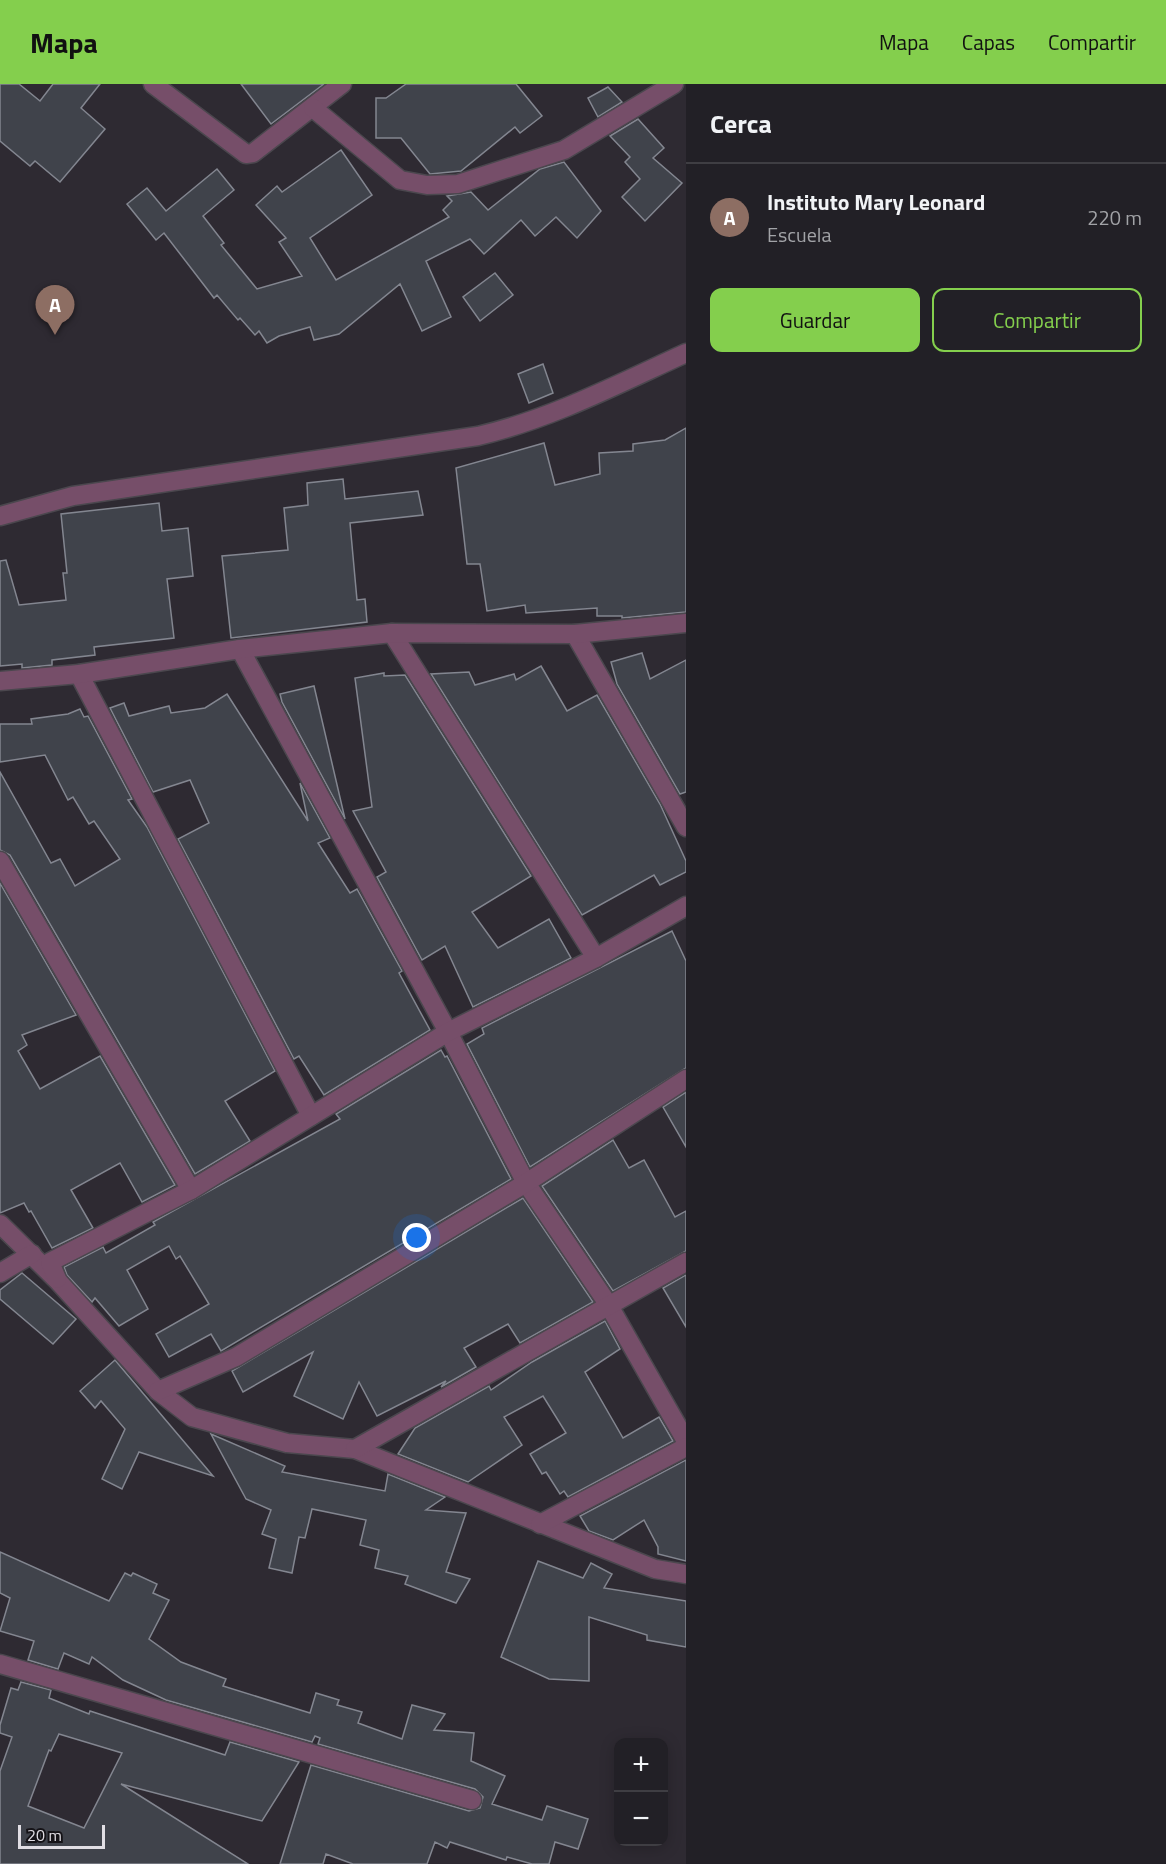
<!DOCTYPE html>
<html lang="es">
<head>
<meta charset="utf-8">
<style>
	body { margin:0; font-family:"Titillium Web",sans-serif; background:#2e2d32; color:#f1f3f6 }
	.controls { position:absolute; right:18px; bottom:18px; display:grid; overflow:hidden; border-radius:12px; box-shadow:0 3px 15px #0003 }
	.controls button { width:54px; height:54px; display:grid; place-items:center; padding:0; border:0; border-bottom:2px solid #3f3e43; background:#222026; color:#f1f3f6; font:30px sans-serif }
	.scale { position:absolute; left:18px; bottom:15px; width:87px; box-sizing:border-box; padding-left:6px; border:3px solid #e1dee4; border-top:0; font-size:16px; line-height:21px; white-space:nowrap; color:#e1dee4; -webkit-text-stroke:4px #151317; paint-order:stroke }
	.you { position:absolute; left:417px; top:1154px; width:21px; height:21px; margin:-15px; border:4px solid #fff; border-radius:50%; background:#1a73e8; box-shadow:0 0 0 9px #1a73e833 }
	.badge { display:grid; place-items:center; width:39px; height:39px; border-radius:50%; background:#84cf4d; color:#fff; font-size:20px; font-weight:700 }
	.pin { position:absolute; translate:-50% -50px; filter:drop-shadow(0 2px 3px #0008) }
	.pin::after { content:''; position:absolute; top:32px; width:21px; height:18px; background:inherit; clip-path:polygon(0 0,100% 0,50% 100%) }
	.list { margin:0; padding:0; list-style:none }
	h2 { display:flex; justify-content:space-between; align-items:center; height:78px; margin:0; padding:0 24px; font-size:26px }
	h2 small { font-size:20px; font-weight:400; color:#a2a3a7 }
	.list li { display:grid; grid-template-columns:39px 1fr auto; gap:18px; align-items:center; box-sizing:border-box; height:108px; padding:0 24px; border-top:2px solid #3f3e43 }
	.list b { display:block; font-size:22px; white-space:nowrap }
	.list p { margin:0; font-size:20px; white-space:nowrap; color:#a2a3a7 }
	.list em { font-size:20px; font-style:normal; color:#a2a3a7 }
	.actions { display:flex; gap:12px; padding:18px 24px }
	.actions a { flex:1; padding:14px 0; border:2px solid #84cf4d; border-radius:12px; text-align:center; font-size:21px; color:#84cf4d }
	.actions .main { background:#84cf4d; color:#111 }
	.map { position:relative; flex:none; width:686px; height:1780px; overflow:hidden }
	header { display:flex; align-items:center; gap:36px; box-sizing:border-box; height:84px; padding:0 30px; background:#84cf4d; color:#111 }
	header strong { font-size:28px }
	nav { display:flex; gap:33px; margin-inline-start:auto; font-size:21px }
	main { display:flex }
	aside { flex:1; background:#222026 }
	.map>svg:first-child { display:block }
</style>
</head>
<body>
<header>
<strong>Mapa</strong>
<nav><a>Mapa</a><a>Capas</a><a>Compartir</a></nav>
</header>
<main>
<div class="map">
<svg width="686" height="1780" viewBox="0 0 686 1780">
	<rect width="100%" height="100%" fill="#2e2a32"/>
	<g fill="#40434b" stroke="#838690" stroke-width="1.5" fill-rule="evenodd">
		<path d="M0,0H19L40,17L53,0H100L81,24L105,45L60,98L35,77L30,82L0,57Z"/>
		<path d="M241,0H324L271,40Z"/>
		<path d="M406,0H516L542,32L520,49L515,43L461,87L430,90L401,54H376V14H386Z"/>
		<path d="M608,3L622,18L598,33L588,14Z"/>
		<path d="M638,35L664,64L653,74L682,99L645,137L622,113L640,95L625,78L630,73L610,52Z"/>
		<path d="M341,66L372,111L310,154L336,196L449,133L443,126L452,117L447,112L471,108L488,126L540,85L564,78L601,127L577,154L556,133L535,152L521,136L484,170L470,155L426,177L451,233L422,247L400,200L339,250L314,256L310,243L279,252L267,259L259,247L255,251L240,234L238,236L217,211L214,214L164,149L156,156L127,120L147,104L166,127L217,85L234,106L203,132L224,159L221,161L257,205L302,192L279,158L286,154L256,121L277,102L282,108Z"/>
		<path d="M495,189L513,211L480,237L463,213Z"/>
		<path d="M543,280L553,309L529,319L518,290Z"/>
		<path d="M686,344V528L622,534V532H597V524L526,529L525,521L487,527L480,480H467L456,384L544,359L555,401L600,390L599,369L633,367V360L665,356Z"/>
		<path d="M343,395L345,415L418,407L423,431L350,439L357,516L365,515L367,538L231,554L222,472L288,466L284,424L308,421L307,399Z"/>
		<path d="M159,419L162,447L188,444L193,492L167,495L174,554L94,563L95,571L52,576V581L22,584V580L0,582V477L6,476L19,521L66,516L63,489H67L61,430Z"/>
		<path d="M642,569L650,595L686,576V708L680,710L617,600L611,578Z"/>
		<path d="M541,582L567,627L597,611L660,720L686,777V788L660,801L654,791L582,831L431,590L469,588L475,601L514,590L516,596Z"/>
		<path d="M384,589V592L405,591L531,792L472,828L498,864L549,835L571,874L473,923L445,862L422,876L377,793L386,788L353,727L372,723L355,594Z"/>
		<path d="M314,602L345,735L282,618L280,610Z"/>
		<path d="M227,610L308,737L300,699L330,754L318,759L350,809L357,805L402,887L399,889L430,946L324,1011L299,972L294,975L178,755L209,739L190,696L153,708L110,624L124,619L129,632L169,622L171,629L205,624Z"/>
		<path d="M80,625L84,633L88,632L132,715L128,716L147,743L275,987L225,1017L250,1057L195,1090L10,771L0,766V688L51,779L60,775L75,802L120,775L94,737L89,740L73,713L68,716L45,671L0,678V640H32L31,635L68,630Z"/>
		<path d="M0,799L76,931L22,951L27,961L18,967L40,1005L100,972L175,1101L142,1118L120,1079L71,1106L93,1144L52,1164L31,1127L29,1128L24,1119L0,1129Z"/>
		<path d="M672,847L686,877V984L530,1083L467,960L484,950L482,944Z"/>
		<path d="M441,966L445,973L447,972L511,1095L221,1267L211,1250L169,1273L156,1250L209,1220L180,1172L176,1175L169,1162L127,1186L148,1225L119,1242L95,1214L92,1218L67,1191L64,1183L103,1163L106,1169L155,1141L153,1138L340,1035L336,1030Z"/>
		<path d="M686,1008V1063L663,1023Z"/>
		<path d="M613,1056L629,1084L644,1076L675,1133L686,1127V1167L613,1207L542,1102Z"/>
		<path d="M523,1114L593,1218L520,1259L508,1240L464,1264L476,1283L441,1303L446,1297L377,1332L359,1298L343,1335L294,1312L313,1268L243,1308L232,1287Z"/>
		<path d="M22,1189L76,1235L53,1260L0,1215V1206Z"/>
		<path d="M686,1191V1243L663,1204Z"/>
		<path d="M605,1237L620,1265L585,1288L623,1354L659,1333L673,1357L568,1413L564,1407L560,1410L546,1388L542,1390L530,1370L566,1349L543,1312L504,1333L522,1361L468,1398L398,1370L415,1344L489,1302L491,1306L532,1278Z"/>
		<path d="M115,1276L120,1282L213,1392L139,1368L122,1405L102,1395L125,1345L101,1317L95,1324L80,1307Z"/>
		<path d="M211,1350L285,1382L282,1388L385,1407L388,1390L445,1413L426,1426L466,1429L446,1488L470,1495L456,1519L405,1500L408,1492L375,1484L379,1466L360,1461L366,1436L312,1425L305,1454L299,1453L292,1489L269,1484L276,1455L262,1450L271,1426L246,1415Z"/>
		<path d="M686,1376V1477L658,1470V1463L644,1436L613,1456L589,1447L580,1432Z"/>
		<path d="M0,1468L109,1517L125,1489L131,1492L133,1489L157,1500L153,1509L169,1516L149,1555L181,1578L226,1595L223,1602L310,1629L316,1609L339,1616L337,1621L362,1628L358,1639L402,1655L412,1621L445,1630L434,1646L474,1649L471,1677L505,1692L492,1720L542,1736L547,1722L588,1735L578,1765L555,1758L549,1780H532L507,1773L506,1776L450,1758L447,1764L435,1758L427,1780H353L326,1770L323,1780H280L311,1681L469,1727L480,1724L483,1713L475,1705L318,1660L320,1654L315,1652L312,1658L166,1616L123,1596L92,1573L89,1580L64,1569L58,1585L28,1576L34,1557L0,1547L10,1514L0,1509Z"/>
		<path d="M538,1477L583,1494L591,1479L612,1490L604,1504L686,1517V1563L647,1556V1551L589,1533V1597L549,1595L501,1573Z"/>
		<path d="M21,1598L51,1606L49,1614L89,1630L90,1627L225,1671L230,1658L299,1678L262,1737L121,1700L248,1780H0V1687L12,1653L0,1649V1641L11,1604L18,1606ZM59,1650L122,1669L84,1744L28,1722L49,1666L51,1667Z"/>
	</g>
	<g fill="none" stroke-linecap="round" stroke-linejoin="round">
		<defs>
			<g id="minor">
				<path d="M153,0L246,70L253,69L342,0"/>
				<path d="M313,24L400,96L427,101L458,100L564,66L674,0"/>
				<path d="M0,432L73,412L478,352C551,335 618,300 686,269"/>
				<path d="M392,549L596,874"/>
				<path d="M575,550L686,743"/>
				<path d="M240,565L448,948L526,1099L608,1220L686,1357"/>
				<path d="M79,590L311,1032"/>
				<path d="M0,597L79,590L240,565L392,549L575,550L686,539"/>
				<path d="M0,777L191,1106"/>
				<path d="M0,1140L57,1196L158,1307L192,1333L287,1359L355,1365L655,1485L686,1490"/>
				<path d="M0,1189L32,1170"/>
				<path d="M57,1195L50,1178L191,1106L448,948L596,874L686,822"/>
				<path d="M158,1307L236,1273L526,1099L686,995"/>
				<path d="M355,1365L686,1178"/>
				<path d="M540,1440L686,1363"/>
				<path d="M0,1580L472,1716"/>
			</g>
		</defs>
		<use href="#minor" stroke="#4b474e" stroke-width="21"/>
		<use href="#minor" stroke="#764e69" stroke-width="18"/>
	</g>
</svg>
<div class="controls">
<button>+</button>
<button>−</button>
</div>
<div class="scale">20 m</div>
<div class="you"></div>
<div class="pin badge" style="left:55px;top:251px;background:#8d6e63">A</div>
</div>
<aside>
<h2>Cerca<small></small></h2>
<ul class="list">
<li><span class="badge" style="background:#8d6e63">A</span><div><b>Instituto Mary Leonard</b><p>Escuela</p></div><em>220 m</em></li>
</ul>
<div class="actions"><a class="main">Guardar</a><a>Compartir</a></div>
</aside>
</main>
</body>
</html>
